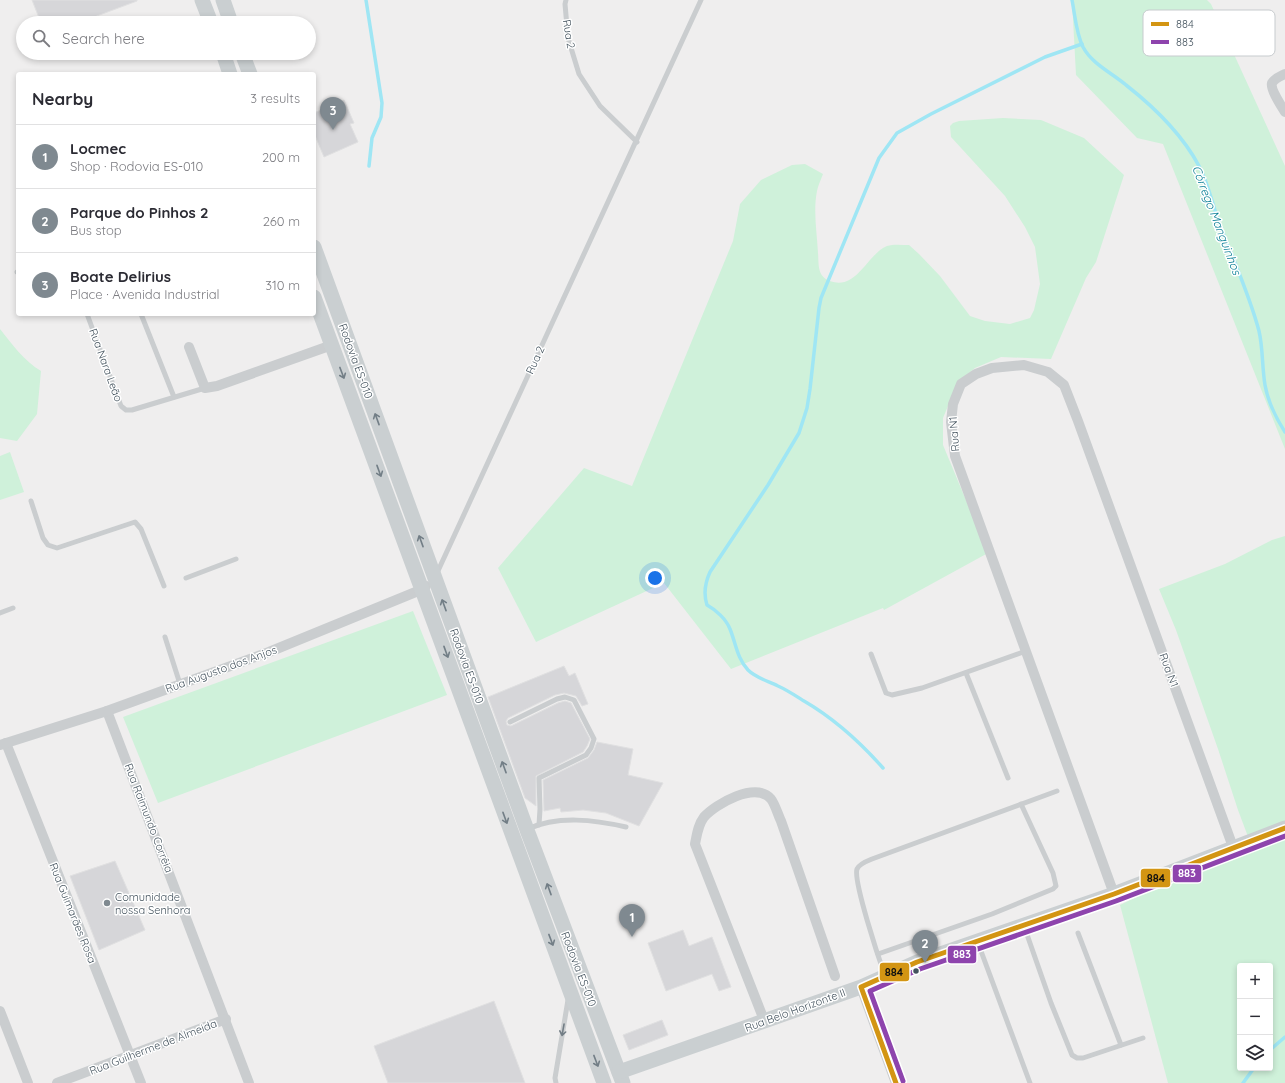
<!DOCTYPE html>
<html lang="en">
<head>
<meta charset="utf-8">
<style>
	body { margin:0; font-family:Quicksand,sans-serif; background:#f7f7f7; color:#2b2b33 }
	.controls { position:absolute; right:12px; bottom:12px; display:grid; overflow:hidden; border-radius:4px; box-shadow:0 2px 6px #0003 }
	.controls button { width:36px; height:36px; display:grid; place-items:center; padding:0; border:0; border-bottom:1px solid #e1e1e2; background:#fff; color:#2b2b33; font:20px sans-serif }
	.you { position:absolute; left:655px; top:578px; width:14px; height:14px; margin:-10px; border:3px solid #fff; border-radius:50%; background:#1a73e8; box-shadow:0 0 0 6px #1a73e833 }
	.badge { display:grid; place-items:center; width:26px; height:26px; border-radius:50%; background:#7f8990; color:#fff; font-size:13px; font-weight:700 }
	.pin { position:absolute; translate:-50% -33px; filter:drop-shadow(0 1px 2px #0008) }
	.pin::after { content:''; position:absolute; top:21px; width:14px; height:12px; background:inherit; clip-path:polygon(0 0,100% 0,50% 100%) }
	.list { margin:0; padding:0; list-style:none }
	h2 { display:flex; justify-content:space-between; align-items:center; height:52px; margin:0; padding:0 16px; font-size:17px }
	h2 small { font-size:13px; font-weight:400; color:#7c7c81 }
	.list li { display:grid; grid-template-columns:26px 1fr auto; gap:12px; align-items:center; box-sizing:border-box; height:64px; padding:0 16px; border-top:1px solid #e1e1e2 }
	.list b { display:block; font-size:15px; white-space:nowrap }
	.list p { margin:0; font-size:13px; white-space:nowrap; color:#7c7c81 }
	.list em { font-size:13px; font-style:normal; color:#7c7c81 }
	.icon { flex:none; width:22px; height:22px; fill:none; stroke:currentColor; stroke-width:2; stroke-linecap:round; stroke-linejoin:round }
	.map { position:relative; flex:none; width:1285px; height:1083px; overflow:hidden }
	.search { position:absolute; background:#fff; box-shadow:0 2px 6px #0003; left:16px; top:16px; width:300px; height:44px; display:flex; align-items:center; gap:10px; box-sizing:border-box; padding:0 14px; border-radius:22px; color:#7c7c81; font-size:15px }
	.panel { position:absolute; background:#fff; box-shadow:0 2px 6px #0003; left:16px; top:72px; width:300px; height:244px; border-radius:4px }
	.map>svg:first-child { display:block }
</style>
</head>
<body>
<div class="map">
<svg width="1285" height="1083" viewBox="0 0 1285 1083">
	<rect width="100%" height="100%" fill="#efeeee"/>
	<g fill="#cff1da" fill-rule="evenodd">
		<path d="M1072,0H1207L1211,4L1285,166V449L1163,144L1137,138L1076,75Z"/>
		<path d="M1003,118L1041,120L1084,138L1124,175L1096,262L1086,278L1051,359L1001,357L975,368L958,382L943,418V445L988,553L884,610L883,608L731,669L664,583L536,642L498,568L584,468L632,486L733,241L740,204L761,180L792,165L805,164L823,174C821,180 818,185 817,191C813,211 817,233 818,253C819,265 817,276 830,281C857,291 867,254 887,246C893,244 902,245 909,245L919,254L940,276L970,316L985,321L1010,324L1030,318L1034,310L1040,284L1035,247L1025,227L1005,196L951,137L950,126L953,123L959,121Z"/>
		<path d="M0,329C12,344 24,361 41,371L37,414L17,441L0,438Z"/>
		<path d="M10,452L24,492L0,500V456Z"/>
		<path d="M1285,536V1083H1168L1120,905L1250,842L1238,810L1218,749L1176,630L1159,589L1225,564L1272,540ZM1240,966H1270V1068H1240Z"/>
		<path d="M413,611L447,695L158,803L123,717Z"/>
	</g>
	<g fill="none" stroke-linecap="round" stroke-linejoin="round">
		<g stroke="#9fe6f4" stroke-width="3.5">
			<path d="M366,0L382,103L381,117L372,138L369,166"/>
			<path d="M1072,0C1075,15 1076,33 1083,47C1092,64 1112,73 1126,85C1154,107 1182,134 1199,166C1208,183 1212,202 1218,220C1232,257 1249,293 1259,331C1263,348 1262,367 1265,385C1268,402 1276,418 1285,432"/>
			<path d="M883,768C860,742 835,719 804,701C796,696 787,690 778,686C768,681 756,678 748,670C737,658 736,644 730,629C726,619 716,610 707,605C703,593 705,583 710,572L768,485L799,433L807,408L810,389L819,308L821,298L879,158L897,133L931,114L1045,57L1082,44"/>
			<path d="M1270,1050L1285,1037"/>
			<path d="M1243,1083L1254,1068"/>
		</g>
	</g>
	<g fill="#d6d6d9" stroke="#e0e0e1">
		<path d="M32,0H137V1L78,23H41Z"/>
		<path d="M344,100L354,123L350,124L358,142L324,157L314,133V113Z"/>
		<path d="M564,666L569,676L575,673L588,704L582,706L576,696L564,693L555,695L508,718L506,721L507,725L511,726L558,703L565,701L571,703L590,739L587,746L583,752L536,776V806L525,798L488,697Z"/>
		<path d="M597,742L633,749L628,775L663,783L639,826L606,813L583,810L561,812L560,808L544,811L543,780L588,758L594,750Z"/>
		<path d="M115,861L145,930L99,950L70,876Z"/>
		<path d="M683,930L689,946L712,937L731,987L719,991L712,974L666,991L648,943Z"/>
		<path d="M494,1001L525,1083H388L374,1046Z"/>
		<path d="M662,1020L668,1035L629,1050L623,1035Z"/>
	</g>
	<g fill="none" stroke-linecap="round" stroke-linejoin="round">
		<g stroke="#cacdcf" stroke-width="5">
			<path d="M566,0L565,4L568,38L579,74L600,106L637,142"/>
			<path d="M17,272H18"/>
			<path d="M87,314L121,406L126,410H132L205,388"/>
			<path d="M141,314L174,397"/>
			<path d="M31,501L43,538L48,545L57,548L135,522L141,529L164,586"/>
			<path d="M437,573L701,0"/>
			<path d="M186,578L236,559"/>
			<path d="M0,613L13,608"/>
			<path d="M165,637L180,684"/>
			<path d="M871,654L886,693L892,695L922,688L1026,651"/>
			<path d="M966,673L1008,778"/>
			<path d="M510,722L557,699L565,697L574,700L594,739L591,748L586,755L539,778L540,809L539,825"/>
			<path d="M528,829C558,815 595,820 626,827"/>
			<path d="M1024,926L1051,1003L1072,1055L1077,1058H1083L1143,1038"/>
			<path d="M1078,933L1121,1045"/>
			<path d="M978,943L1030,1083"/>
			<path d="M878,954L992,914L1053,889L1056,886L1053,873L1021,804"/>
			<path d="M885,976C879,959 853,881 857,869C859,864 867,861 872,859L1057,791"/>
			<path d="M556,1083L555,1078L568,1000"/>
		</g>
		<g stroke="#cacdcf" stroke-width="10">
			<path d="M1285,74C1281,76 1275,78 1272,83C1270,89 1282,107 1285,112"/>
			<path d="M189,347L205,388L217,386L332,345"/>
			<path d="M107,711L249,1083"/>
			<path d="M6,743L141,1083"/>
			<path d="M0,745L107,711L269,652L423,589L426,586"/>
			<path d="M1114,894L955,456L951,422L953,404L961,384L976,374L992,368L1024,365L1048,372L1064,385L1078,421L1233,847"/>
			<path d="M861,987L896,1083"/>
			<path d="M0,1011L28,1083"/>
			<path d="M764,1020L695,844C697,834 698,825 704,817C716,804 755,781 771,799C775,804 778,815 781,821L835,976"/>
			<path d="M57,1083L226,1019"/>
		</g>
		<g stroke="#cacfd1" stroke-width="15">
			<path d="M202,0L211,23"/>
			<path d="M223,0L231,23"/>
			<path d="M223,53L230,74"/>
			<path d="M242,53L250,74"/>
			<path d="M314,247L527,830L623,1083"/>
			<path d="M314,297C412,559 506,822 604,1083"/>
			<path d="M619,1072L861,987L917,962L1114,894L1285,828"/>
		</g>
		<defs>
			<path id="bus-1" d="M896,1083L861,987L917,962L1114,894L1285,828"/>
			<path id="bus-2" d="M903,1081L870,991L920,969L1116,901L1285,836"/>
		</defs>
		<use href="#bus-1" stroke="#fff" stroke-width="8"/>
		<use href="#bus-2" stroke="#fff" stroke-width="8"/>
		<use href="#bus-1" stroke="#d39513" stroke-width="5"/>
		<use href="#bus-2" stroke="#8e44ad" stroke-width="5"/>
	</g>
	<defs><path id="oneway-shaft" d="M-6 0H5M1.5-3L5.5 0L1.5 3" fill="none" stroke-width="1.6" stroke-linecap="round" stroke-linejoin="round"/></defs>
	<g stroke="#727e86">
		<use href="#oneway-shaft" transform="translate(342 373) rotate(69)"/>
		<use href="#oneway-shaft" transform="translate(377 419) rotate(-110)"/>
		<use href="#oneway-shaft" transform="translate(379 471) rotate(70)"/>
		<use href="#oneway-shaft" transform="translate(421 541) rotate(-110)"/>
		<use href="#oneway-shaft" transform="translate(444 605) rotate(-110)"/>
		<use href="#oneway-shaft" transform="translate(446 652) rotate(70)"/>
		<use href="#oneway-shaft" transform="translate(504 767) rotate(-110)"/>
		<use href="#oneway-shaft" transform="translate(505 818) rotate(70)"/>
		<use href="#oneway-shaft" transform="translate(549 889) rotate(-110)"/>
		<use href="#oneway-shaft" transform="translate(551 940) rotate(69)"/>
		<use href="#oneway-shaft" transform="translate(596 1061) rotate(69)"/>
	</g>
	<use stroke="#727d85" href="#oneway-shaft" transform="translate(563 1030) rotate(100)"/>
	<circle fill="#7f8990" stroke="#fff" stroke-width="1.5" cx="107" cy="903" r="4"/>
	<circle fill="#43525d" stroke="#fff" stroke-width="1.5" cx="916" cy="971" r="3.5"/>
	<g text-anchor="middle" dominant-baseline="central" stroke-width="3" stroke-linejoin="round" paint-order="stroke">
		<g font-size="11" fill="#43525d" stroke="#fff">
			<text transform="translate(569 34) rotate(81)">Rua 2</text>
			<text transform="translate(535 360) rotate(-65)">Rua 2</text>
			<text transform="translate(356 361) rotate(70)">Rodovia ES-010</text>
			<text transform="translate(106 365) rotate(70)">Rua Nara Leão</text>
			<text transform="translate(954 434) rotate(-94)">Rua N1</text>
			<text transform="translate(467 666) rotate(70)">Rodovia ES-010</text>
			<text transform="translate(221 669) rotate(-20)">Rua Augusto dos Anjos</text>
			<text transform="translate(1169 670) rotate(70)">Rua N1</text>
			<text transform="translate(149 818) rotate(69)">Rua Raimundo Corrêia</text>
			<text transform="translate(73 913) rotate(68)">Rua Guimarães Rosa</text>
			<text transform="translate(579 969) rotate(69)">Rodovia ES-010</text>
			<text transform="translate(795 1010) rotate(-20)">Rua Belo Horizonte II</text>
			<text transform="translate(153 1047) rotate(-21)">Rua Guilherme de Almeida</text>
		</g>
		<g font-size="11" fill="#43525d" stroke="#fff" text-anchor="start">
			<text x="115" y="897">Comunidade<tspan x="115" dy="13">nossa Senhora</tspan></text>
		</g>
		<g font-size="12" font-style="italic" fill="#037c93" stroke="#fff">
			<text transform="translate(1217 220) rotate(69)">Córrego Manguinhos</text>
		</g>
	</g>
	<rect x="1143" y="10" width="132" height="46" rx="6" fill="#fff" stroke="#c7cbce" stroke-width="1"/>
	<rect x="1151" y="22" width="18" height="4" fill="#d39513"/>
	<rect x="1151" y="40" width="18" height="4" fill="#8e44ad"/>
	<g font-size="11" fill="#43525d">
		<text x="1176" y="28">884</text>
		<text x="1176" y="46">883</text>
	</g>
	<g stroke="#fff" stroke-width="1.5">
		<rect x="1172" y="864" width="30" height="19" rx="4" fill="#8e44ad"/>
		<rect x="1140" y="868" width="31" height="20" rx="4" fill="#d39513"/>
		<rect x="947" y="945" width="30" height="19" rx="4" fill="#8e44ad"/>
		<rect x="879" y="962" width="31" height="20" rx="4" fill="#d39513"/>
	</g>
	<g font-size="11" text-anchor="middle" font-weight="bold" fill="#fff">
		<text x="1187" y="877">883</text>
		<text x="962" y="958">883</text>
	</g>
	<g font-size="11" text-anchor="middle" font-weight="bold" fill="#111">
		<text x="1156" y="882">884</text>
		<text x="894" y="976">884</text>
	</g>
</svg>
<div class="controls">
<button>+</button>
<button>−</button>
<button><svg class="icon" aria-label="layers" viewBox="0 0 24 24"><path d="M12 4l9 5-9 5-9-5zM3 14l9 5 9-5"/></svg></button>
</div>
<div class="you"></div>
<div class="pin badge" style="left:632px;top:937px">1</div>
<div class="pin badge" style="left:925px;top:963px">2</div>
<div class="pin badge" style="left:333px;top:130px">3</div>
<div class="search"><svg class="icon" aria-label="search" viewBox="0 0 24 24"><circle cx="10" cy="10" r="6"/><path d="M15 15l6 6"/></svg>Search here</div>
<section class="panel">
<h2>Nearby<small>3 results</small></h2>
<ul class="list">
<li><span class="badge">1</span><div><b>Locmec</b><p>Shop · Rodovia ES-010</p></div><em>200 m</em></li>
<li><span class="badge">2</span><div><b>Parque do Pinhos 2</b><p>Bus stop</p></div><em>260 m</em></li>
<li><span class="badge">3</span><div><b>Boate Delirius</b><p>Place · Avenida Industrial</p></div><em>310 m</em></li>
</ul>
</section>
</div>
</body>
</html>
